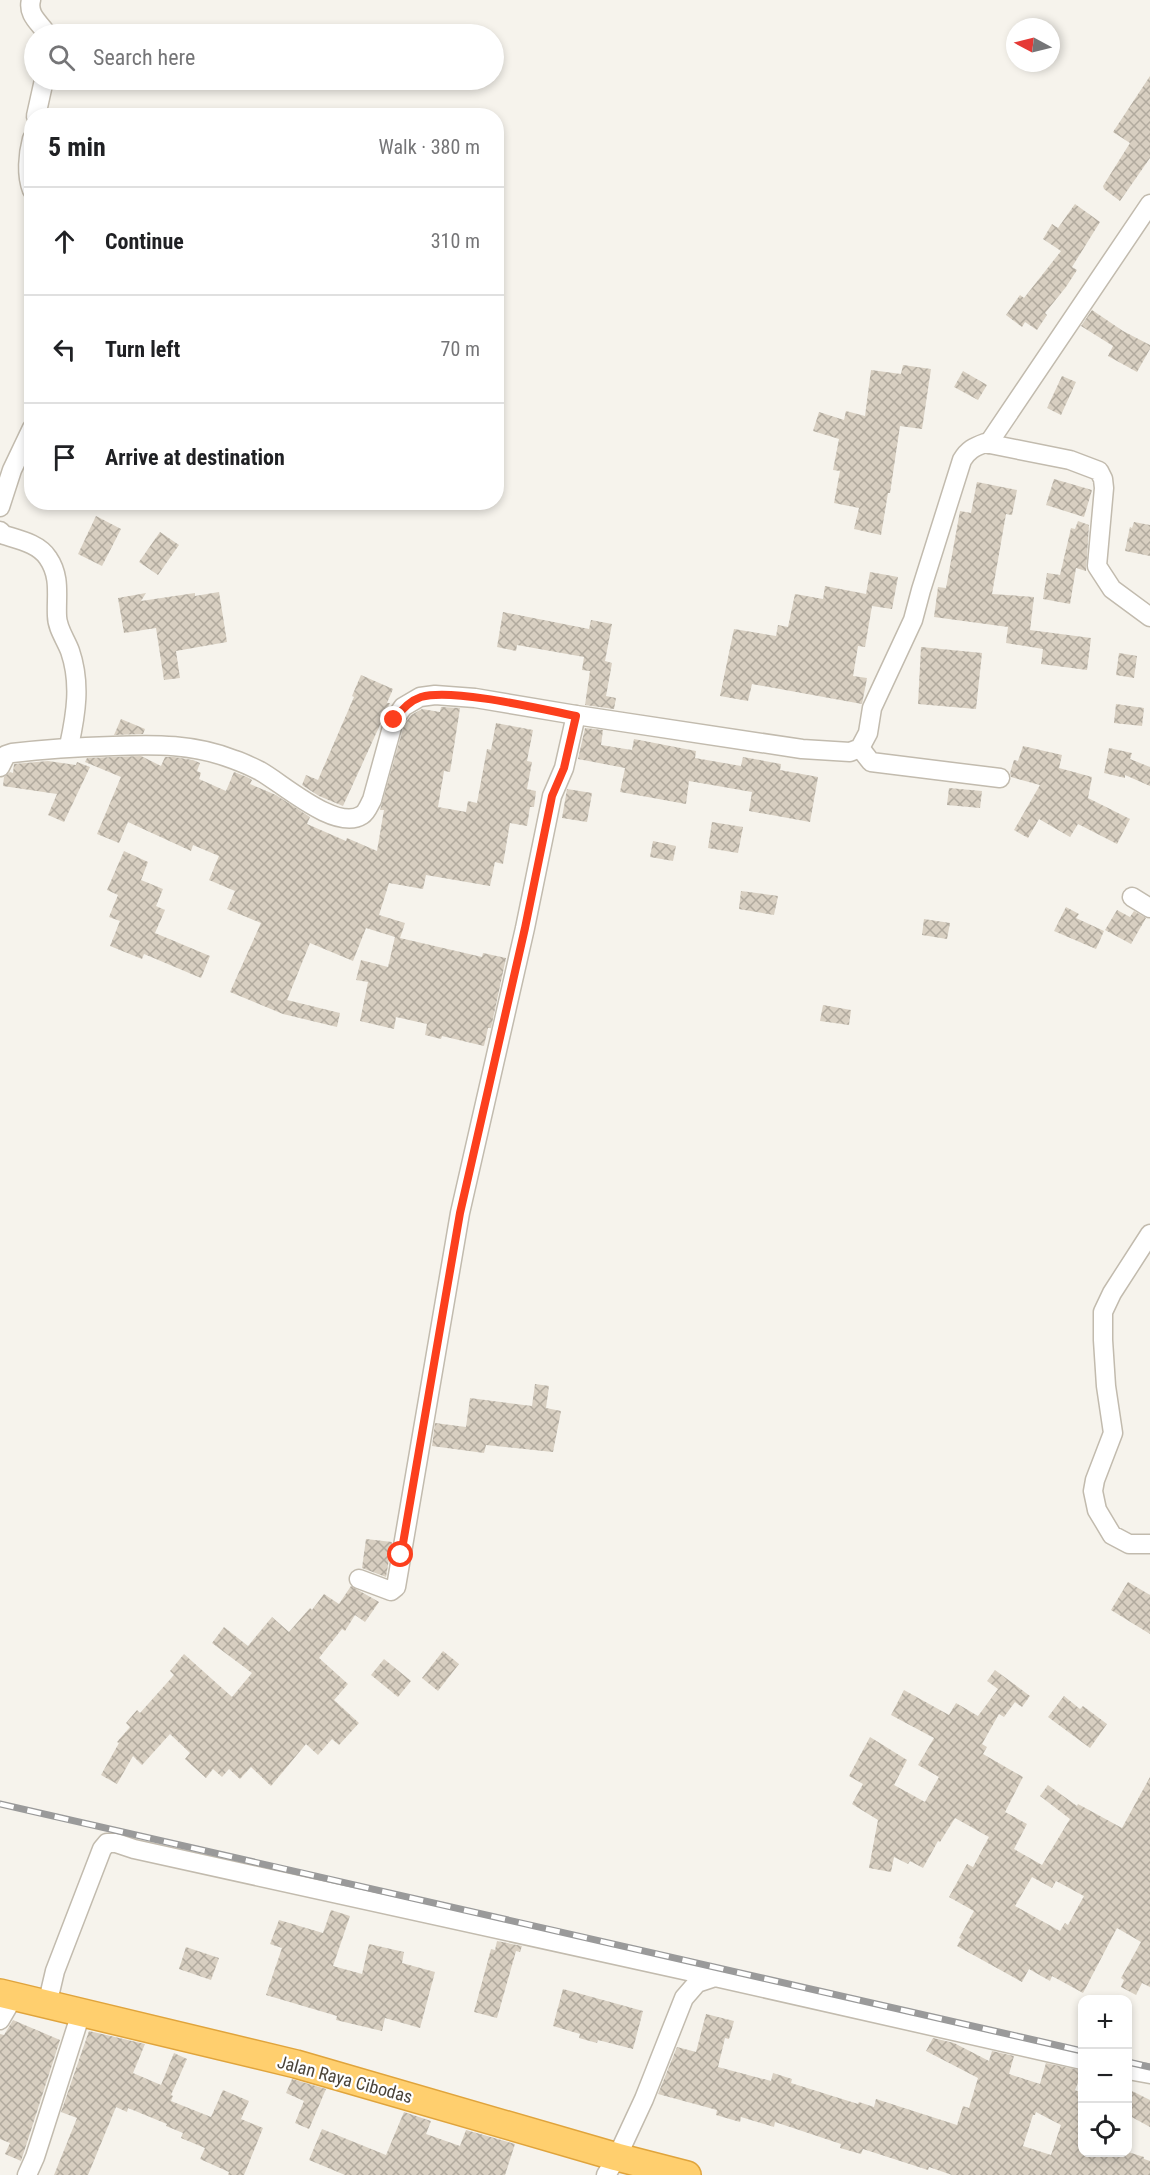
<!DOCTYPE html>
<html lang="en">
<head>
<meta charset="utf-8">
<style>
	body { margin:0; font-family:"Roboto Condensed",sans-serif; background:#f6f6f6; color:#202124 }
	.controls { position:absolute; right:18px; bottom:18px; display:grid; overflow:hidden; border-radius:12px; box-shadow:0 3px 9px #0003 }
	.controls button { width:54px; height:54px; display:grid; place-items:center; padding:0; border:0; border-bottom:2px solid #e0e0e0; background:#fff; color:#202124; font:30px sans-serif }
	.compass { position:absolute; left:1006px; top:18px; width:54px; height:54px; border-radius:50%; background:#fff; box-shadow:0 3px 9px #0003; rotate:277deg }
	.stop { position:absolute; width:18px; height:18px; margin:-14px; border:4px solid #fc3f1d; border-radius:50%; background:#fff }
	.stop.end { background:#fc3f1d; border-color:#fff; box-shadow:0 2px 6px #0008 }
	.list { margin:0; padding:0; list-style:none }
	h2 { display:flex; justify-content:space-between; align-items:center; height:78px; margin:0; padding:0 24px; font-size:26px }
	h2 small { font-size:20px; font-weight:400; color:#757577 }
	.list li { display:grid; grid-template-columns:39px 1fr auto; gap:18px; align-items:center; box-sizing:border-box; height:108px; padding:0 24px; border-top:2px solid #e0e0e0 }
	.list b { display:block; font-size:22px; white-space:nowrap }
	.list em { font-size:20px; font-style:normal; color:#757577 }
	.icon { flex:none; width:33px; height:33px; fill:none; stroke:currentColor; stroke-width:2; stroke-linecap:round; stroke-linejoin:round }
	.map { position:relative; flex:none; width:1150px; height:2175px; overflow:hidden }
	.search { position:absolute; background:#fff; box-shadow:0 3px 9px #0003; left:24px; top:24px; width:480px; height:66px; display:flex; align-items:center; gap:15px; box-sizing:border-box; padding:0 21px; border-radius:33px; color:#757577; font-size:22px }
	.panel { position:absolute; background:#fff; box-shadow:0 3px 9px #0003; left:24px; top:108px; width:480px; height:402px; border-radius:24px }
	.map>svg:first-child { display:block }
</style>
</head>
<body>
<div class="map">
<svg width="1150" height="2175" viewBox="0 0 1150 2175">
	<defs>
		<pattern id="building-cross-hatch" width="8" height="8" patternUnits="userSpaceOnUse" patternTransform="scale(1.5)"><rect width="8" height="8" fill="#d8cfc1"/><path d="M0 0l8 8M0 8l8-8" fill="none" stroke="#b1aa9e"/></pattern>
	</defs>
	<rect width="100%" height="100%" fill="#f6f3ec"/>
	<g fill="url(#building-cross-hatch)" fill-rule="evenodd">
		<path d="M1150,76V158L1120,201L1104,189L1103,186L1130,143L1113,132Z"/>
		<path d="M1075,204L1100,222L1072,267L1077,270L1066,287L1045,313L1047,315L1037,330L1025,322L1022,327L1006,315L1020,295L1024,298L1061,251L1043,239L1052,224L1058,228Z"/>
		<path d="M1092,310L1123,331L1150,345V349L1137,372L1108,356L1113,346L1081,326Z"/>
		<path d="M903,365L931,369L922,429L900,426L890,493H888L881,535L854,529L859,508L834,503L840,471L833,470L839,439L813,431L819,412L844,420L846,411L865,416L871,370L901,374Z"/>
		<path d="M963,371L987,385L978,400L954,387Z"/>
		<path d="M1062,376L1076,382L1061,415L1047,408Z"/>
		<path d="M1054,479L1092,490L1084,517L1046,505Z"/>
		<path d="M977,482L1017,490L1012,515L1006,514L992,594L1034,597L1030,630L1091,638L1087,670L1041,664L1043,649L1006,643L1008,627L934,617L938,587L946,588L960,511L971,513Z"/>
		<path d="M96,516L121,529L102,566L78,554Z"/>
		<path d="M1078,521L1089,525L1086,571L1076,568L1070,604L1043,599L1047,573L1060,575L1071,528L1075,529Z"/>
		<path d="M1134,522L1150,525V556L1125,551L1130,527L1132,528Z"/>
		<path d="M160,532L179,545L158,575L139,562Z"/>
		<path d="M870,572L898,577L892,609L872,606L865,647L858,646L853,676L867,678L862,704L752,684L748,701L720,696L734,629L776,636L778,625L788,627L795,594L823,599L825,586L866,594Z"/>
		<path d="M219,592L227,642L176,651L180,678L164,680L156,628L124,633L118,598L146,593L141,601L195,593V596Z"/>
		<path d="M503,612L589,629L591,620L612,624L605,661L612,663L606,696L616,698L614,709L585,705L590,671L582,670L584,657L517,645L516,651L497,647Z"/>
		<path d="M921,647L982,653L976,709L918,704Z"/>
		<path d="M1119,653L1137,656L1134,678L1116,675Z"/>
		<path d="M361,675L393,689L387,703H390L343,806L319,796L302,785L306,775L318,780L354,697L352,696Z"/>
		<path d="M1116,704L1144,708L1142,726L1114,723Z"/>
		<path d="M441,707L460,708L450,772L444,771L438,807L466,812L468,801L477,803L487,749L491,750L496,723L533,730L527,761L532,762L527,789L536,791L534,807H530L527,826L510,823L503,864L495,862L490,886L426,875L423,889L389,883L379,915L405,923L400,938L482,957L483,953L506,958L491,1028H488L484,1046L442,1036L441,1039L425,1035L427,1024L396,1017L394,1029L360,1021L368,982L356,980L361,960L388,967L395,937L366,928L353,961L310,943L287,1000L340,1013L337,1027L283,1014L230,992L261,923L227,909L235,891L209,880L219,856L193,845L191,851L128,822L119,843L97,834L121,777L85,762L87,758L141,756L161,766L165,757H174L193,760L200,763L197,771L201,773L199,779L226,791L234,772L247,777L252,780L250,784L276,795L310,817L307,824L346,841L347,838L377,851L384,810H380L404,725L411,715L422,709L440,712Z"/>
		<path d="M121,719L145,729L143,734L114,735Z"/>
		<path d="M585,728L603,730L601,745L632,750L634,739L696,751L695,758L741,766L743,757L781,764L780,770L818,777L810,822L749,811L752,792L689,781L686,804L620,792L625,768L578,759Z"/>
		<path d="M1023,746L1062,755L1059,768L1092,777L1088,798L1130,819L1117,844L1078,824L1070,837L1039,819L1028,838L1014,830L1040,785L1011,777L1010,773L1014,760L1018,761Z"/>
		<path d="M1109,748L1132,753L1130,759L1150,767V786L1125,775V778L1104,773Z"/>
		<path d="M48,761L76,765L77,762L90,767L64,822L48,815L57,794L3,786L4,777L10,772L13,773L14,764Z"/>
		<path d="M949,788L982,791L980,808L947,805Z"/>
		<path d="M567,789L592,793L587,822L562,818Z"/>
		<path d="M712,822L743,827L738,853L708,848Z"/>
		<path d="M653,841L676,846L673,861L650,857Z"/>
		<path d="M124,851L148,862L141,880L163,889L156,906L165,910L155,933L210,956L201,978L144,954L142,959L110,946L120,921L109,917L118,895L107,890Z"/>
		<path d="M741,891L778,896L774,915L739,909Z"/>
		<path d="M1066,907L1079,914L1076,918L1104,931L1096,949L1054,931Z"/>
		<path d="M1117,910L1130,917L1134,911L1146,918L1131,944L1105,930Z"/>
		<path d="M924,919L950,923L947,939L922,935Z"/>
		<path d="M823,1005L851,1010L849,1025L820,1021Z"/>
		<path d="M535,1384L549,1386L546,1408L561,1411L553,1452L486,1445L484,1453L432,1446L435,1423L466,1427L470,1398L532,1406Z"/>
		<path d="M366,1539L392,1542L386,1577L362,1568Z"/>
		<path d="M1128,1582L1150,1595V1634L1111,1610Z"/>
		<path d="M351,1586L379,1602L365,1622L355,1615L345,1631L342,1629L319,1658L348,1684L334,1700L359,1723L339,1745L332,1739L318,1755L306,1744L271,1786L251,1767L240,1779L229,1769L222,1777L213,1769L206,1778L185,1759L190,1753L170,1734L142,1765L133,1756L117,1784L101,1775L119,1743L117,1742L130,1727L126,1723L137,1710L140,1713L174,1675L170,1671L184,1654L232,1697L252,1673L212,1643L224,1627L248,1646L272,1617L289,1632L310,1608L312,1610L324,1594L339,1604Z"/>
		<path d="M443,1651L459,1664L438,1691L422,1678Z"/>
		<path d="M384,1659L411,1681L398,1697L371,1675Z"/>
		<path d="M995,1670L1030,1696L1022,1707L1015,1702L1004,1717L999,1714L982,1744L987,1747L983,1754L1023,1777L1005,1812L1027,1824L1014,1849L1042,1865L1070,1819L1040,1796L1048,1785L1077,1806L1078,1804L1122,1828L1150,1777V1987L1142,1983L1136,1995L1121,1987L1124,1980L1121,1978L1141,1942L1117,1928L1083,1993L1052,1976L1050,1981L1029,1969L1022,1982L957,1946L961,1939L959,1938L974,1911L949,1897L967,1864L973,1867L989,1837L955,1818L940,1842L938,1841L923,1868L910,1861L908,1864L894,1857L891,1872L869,1868L878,1820L852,1804L863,1784L849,1776L870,1737L907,1760L894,1785L925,1802L939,1777L918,1765L934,1738L891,1715L904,1690L949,1715L956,1703L978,1716L998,1689L987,1681ZM1032,1877L1052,1888L1056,1881L1084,1896L1068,1925L1065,1923L1060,1931L1015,1906Z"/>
		<path d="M1064,1696L1080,1709L1083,1706L1107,1724L1090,1748L1048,1717Z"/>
		<path d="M331,1910L350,1916L333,1966L362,1974L369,1944L404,1952L402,1963L435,1972L420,2028L385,2018L382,2031L336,2020L337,2016L266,1995L282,1948L270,1944L279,1920L323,1933Z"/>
		<path d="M497,1941L522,1946L520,1952L516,1951L497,2018L474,2012L491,1949L495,1950Z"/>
		<path d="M186,1947L219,1958L211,1980L179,1969Z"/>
		<path d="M563,1989L643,2011L633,2049L598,2040L597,2043L579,2038L580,2034L553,2026Z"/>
		<path d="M706,2014L734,2021L729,2039L725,2038L718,2067L771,2081L773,2073L792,2079L791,2083L858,2104L859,2102L874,2107L876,2099L957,2125L963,2106L969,2108L978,2078L926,2051L933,2038L954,2043L989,2061L992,2051L1014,2056L1009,2074L1040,2084L1046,2063L1083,2071L1075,2090L1083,2094V2152H1128L1144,2157V2159L1150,2161V2175H952L929,2167L928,2170L863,2149L861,2154L840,2148L841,2144L775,2122L774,2127L741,2117L740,2122L716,2115L717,2110L658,2094L677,2047L696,2052ZM1036,2112L1061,2125L1051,2155L1023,2146L1033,2115H1035Z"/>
		<path d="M13,2020L60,2040L21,2161L5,2154L10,2143L0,2139V2034L4,2035Z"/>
		<path d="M89,2031L145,2044L133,2073L161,2085L174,2053L187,2059L171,2095L173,2096L171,2101L211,2117L223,2090L249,2101L241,2119L263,2128L244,2175H228L229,2172L200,2159L205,2148L181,2138L183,2133L166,2126L167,2124L128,2108L127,2112L116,2107L88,2175H54L77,2118L61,2112Z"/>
		<path d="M292,2079L326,2089L309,2129L295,2123L304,2101L286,2093Z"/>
		<path d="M1128,2089L1150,2100V2127L1128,2115Z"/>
		<path d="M404,2112L431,2121L426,2134L460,2146L466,2130L515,2144L505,2175H345L309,2160L322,2129L386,2155Z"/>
	</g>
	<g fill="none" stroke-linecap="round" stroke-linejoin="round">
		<defs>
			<g id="minor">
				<path d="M31,0C27,15 40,23 47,34"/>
				<path d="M36,116L44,80"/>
				<path d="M32,139C28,154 26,175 32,190"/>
				<path d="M988,444L1150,204"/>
				<path d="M0,507L12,470L32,428"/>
				<path d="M0,531L4,535C20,540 39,544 48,558C61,577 56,596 57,616C57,628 66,640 70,651C81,683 76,714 69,746"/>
				<path d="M860,748L871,762L1000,778"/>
				<path d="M0,767L6,755L12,753C46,749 79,747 113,746C155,744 195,744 235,760C244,763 252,767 260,771C282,783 336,832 362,815C367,812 369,805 372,800L394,720L403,707L420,697L435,695L475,698L576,715L802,749L850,752L860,748L868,733L872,708L913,620L921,590L962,460C968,450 974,447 985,443L1070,460L1099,471L1103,479L1104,488L1097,566L1112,589L1150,617"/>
				<path d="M1132,897L1150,908"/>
				<path d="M1150,1234L1112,1293L1103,1312V1340L1106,1386L1113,1433L1095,1480L1093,1491L1097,1510L1112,1535L1129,1544H1150"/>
				<path d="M359,1579L391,1591L396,1587L460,1213L525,928L552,796L564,768L576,715"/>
				<path d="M47,2005L55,1971L102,1849L107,1843H116L134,1849L715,1977"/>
				<path d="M0,2020L14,1996"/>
				<path d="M1128,2070L1150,2074"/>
				<path d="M27,2175L35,2157L81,2013"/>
				<path d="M606,2175L617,2157L644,2099L684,1998L697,1983L715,1977L1082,2060"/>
			</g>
			<path id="highway" d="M0,1993L296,2064L617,2157L687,2175"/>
		</defs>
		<use href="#minor" stroke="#c2bbae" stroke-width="21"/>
		<use href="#highway" stroke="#e0a43c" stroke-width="30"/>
		<use href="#minor" stroke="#fff" stroke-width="18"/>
		<use href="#highway" stroke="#ffcf6e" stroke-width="27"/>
		<defs>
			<g id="rail">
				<path d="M0,1804L1082,2051"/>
				<path d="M1128,2062L1150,2067"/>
			</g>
		</defs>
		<use href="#rail" stroke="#9a9a9a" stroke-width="7"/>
		<use href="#rail" stroke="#fff" stroke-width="4.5" stroke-dasharray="14" stroke-linecap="butt"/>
	</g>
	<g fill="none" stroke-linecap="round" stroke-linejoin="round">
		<path stroke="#fc3f1d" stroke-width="8" d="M394,720C401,710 409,701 421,697C453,688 541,709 576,716L564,768L552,796L525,928L460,1213L401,1555"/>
	</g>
	<g text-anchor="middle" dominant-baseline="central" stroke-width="4.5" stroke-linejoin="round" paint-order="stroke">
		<g font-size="18" fill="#4b4439" stroke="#fff">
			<text transform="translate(345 2079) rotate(15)">Jalan Raya Cibodas</text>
		</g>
	</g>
</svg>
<div class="controls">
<button>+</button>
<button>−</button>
<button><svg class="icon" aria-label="locate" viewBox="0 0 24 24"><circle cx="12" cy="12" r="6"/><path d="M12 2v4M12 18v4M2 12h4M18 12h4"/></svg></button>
</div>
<svg class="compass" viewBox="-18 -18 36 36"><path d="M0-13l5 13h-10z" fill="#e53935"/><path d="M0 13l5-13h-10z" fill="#757577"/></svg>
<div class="stop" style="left:401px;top:1555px"></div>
<div class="stop end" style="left:394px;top:720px"></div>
<div class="search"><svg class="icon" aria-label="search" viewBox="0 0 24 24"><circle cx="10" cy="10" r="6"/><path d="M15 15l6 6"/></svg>Search here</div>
<section class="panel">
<h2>5 min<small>Walk · 380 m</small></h2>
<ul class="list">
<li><svg class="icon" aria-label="ahead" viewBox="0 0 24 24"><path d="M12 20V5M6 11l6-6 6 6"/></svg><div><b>Continue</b></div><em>310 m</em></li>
<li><svg class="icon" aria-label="left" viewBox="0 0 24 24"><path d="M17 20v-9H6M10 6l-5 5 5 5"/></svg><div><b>Turn left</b></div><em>70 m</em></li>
<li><svg class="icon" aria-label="arrive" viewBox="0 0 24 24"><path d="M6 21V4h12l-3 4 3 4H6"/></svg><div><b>Arrive at destination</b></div></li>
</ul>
</section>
</div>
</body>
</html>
